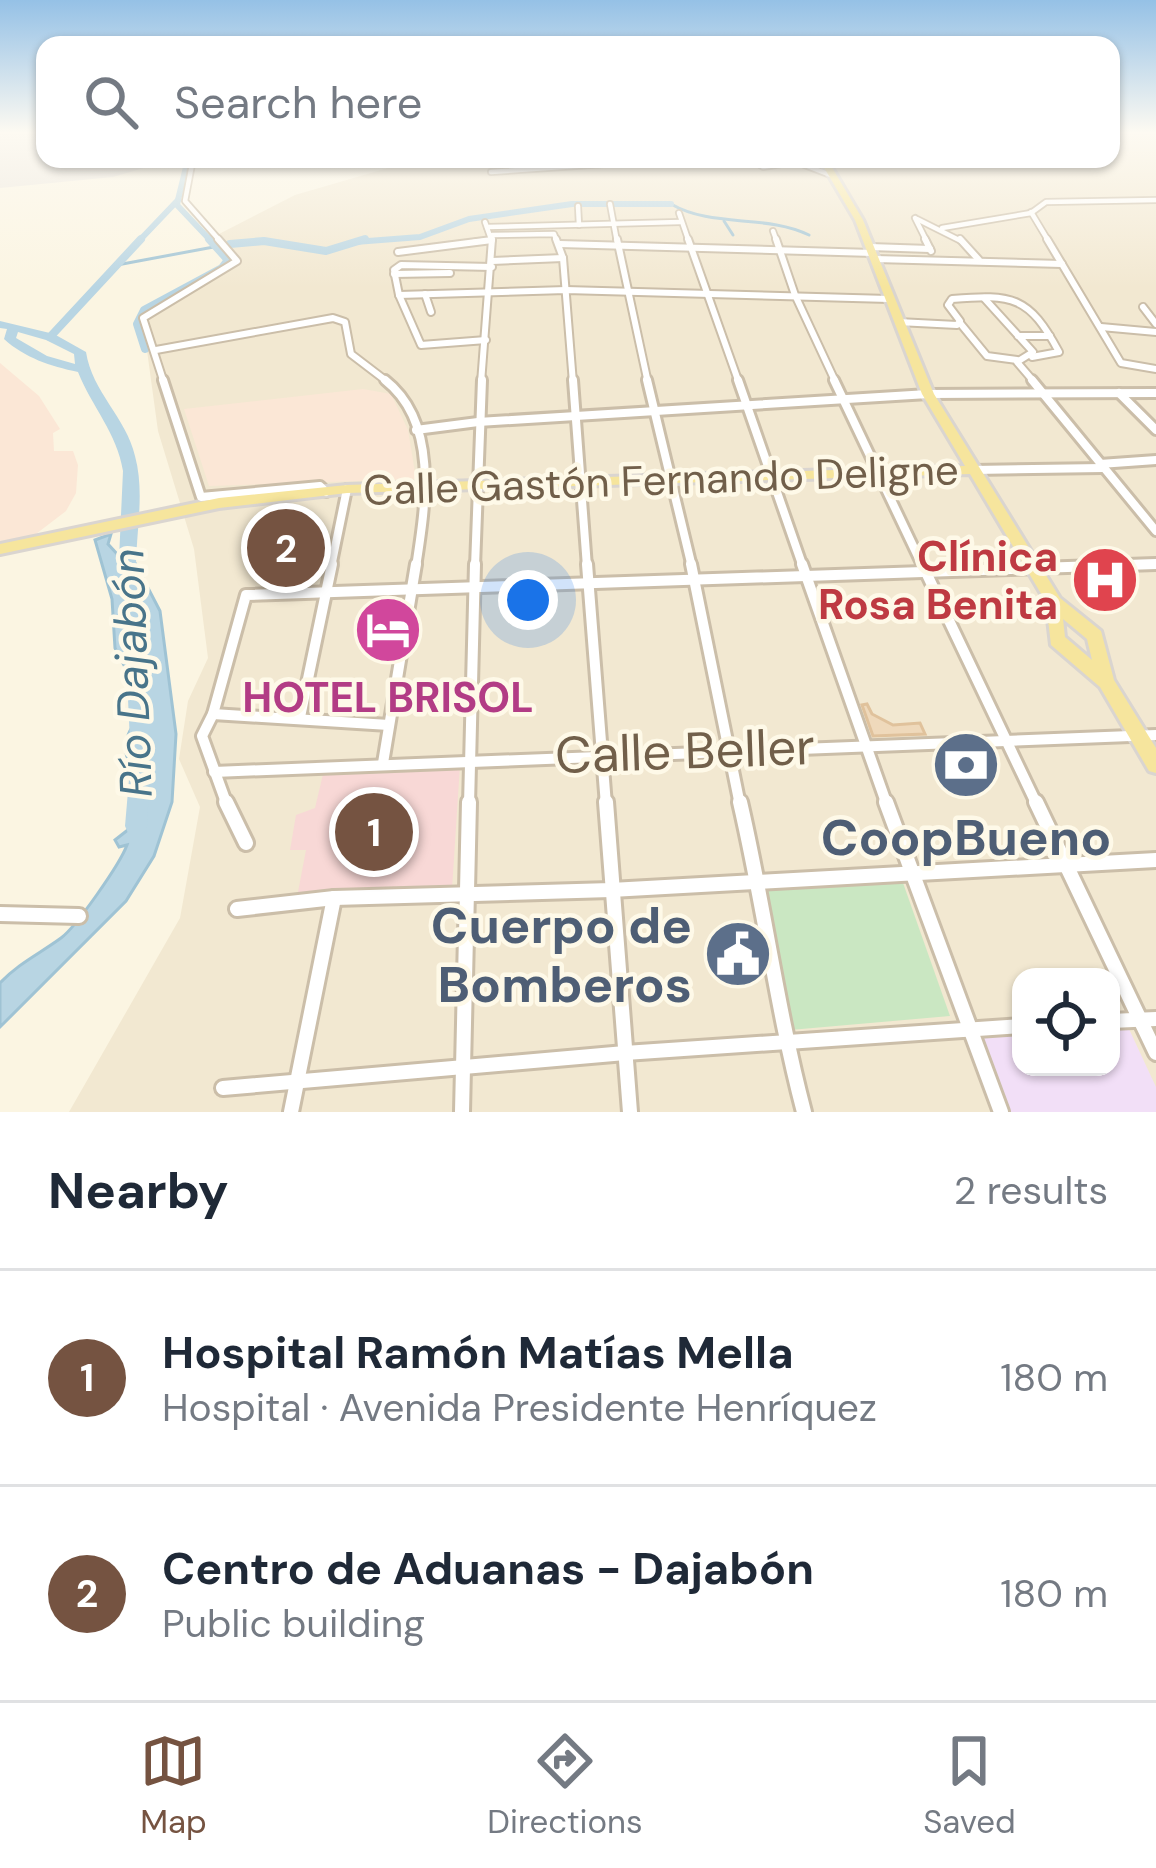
<!DOCTYPE html>
<html lang="en">
<head>
<meta charset="utf-8">
<style>
	body { margin:0; font-family:"DM Sans",sans-serif; background:#f6f6f7; color:#1f2937 }
	.controls { position:absolute; right:36px; bottom:36px; display:grid; overflow:hidden; border-radius:24px; box-shadow:0 3px 9px #0004 }
	.controls button { width:108px; height:108px; display:grid; place-items:center; padding:0; border:0; border-bottom:3px solid #e0e1e3; background:#fff; color:#1f2937; font:60px sans-serif }
	.you { position:absolute; left:528px; top:600px; width:42px; height:42px; margin:-30px; border:9px solid #fff; border-radius:50%; background:#1a73e8; box-shadow:0 0 0 18px #1a73e833 }
	.badge { display:grid; place-items:center; width:78px; height:78px; border-radius:50%; background:#755341; color:#fff; font-size:39px; font-weight:700 }
	.pin { position:absolute; translate:-50% -50%; border:6px solid #fff; box-shadow:0 3px 12px #0006 }
	.list { margin:0; padding:0; list-style:none }
	h2 { display:flex; justify-content:space-between; align-items:center; height:156px; margin:0; padding:0 48px; font-size:51px }
	h2 small { font-size:39px; font-weight:400; color:#747a83 }
	.list li { display:grid; grid-template-columns:78px 1fr auto; gap:36px; align-items:center; box-sizing:border-box; height:216px; padding:0 48px; border-top:3px solid #e0e1e3 }
	.list b { display:block; font-size:45px; white-space:nowrap }
	.list p { margin:0; font-size:39px; white-space:nowrap; color:#747a83 }
	.list em { font-size:39px; font-style:normal; color:#747a83 }
	.icon { flex:none; width:66px; height:66px; fill:none; stroke:currentColor; stroke-width:2; stroke-linecap:round; stroke-linejoin:round }
	.map { position:relative; flex:none; width:1156px; height:1112px; overflow:hidden }
	.search { position:absolute; background:#fff; box-shadow:0 3px 9px #0004; left:36px; right:36px; top:36px; height:132px; display:flex; align-items:center; gap:30px; box-sizing:border-box; padding:0 42px; border-radius:24px; color:#747a83; font-size:45px }
	.sheet { height:588px; background:#fff }
	nav { display:flex; justify-content:space-around; align-items:center; box-sizing:border-box; height:168px; border-top:3px solid #e0e1e3; background:#fff; font-size:33px; color:#747a83 }
	nav a { display:grid; justify-items:center; gap:6px }
	nav .on { color:#755341 }
	.map>svg:first-child { display:block }
</style>
</head>
<body>
<div class="map">
<svg width="1156" height="1112" viewBox="0 0 1156 1112">
	<rect width="100%" height="100%" fill="#fbf5e2"/>
	<path fill="#f2e8d1" fill-rule="evenodd" d="M1111,132H1156V1112H69L180,918L200,807L179,759L188,701L208,658L194,549L158,431L142,314L229,266L232,261L219,234L295,195L419,159H1111ZM1021,977H1111V1067H1021Z"/>
	<g fill="#fbe7d6">
		<path d="M0,363L39,396L60,429L53,433L54,451H73L78,465L76,493L66,511L32,537L0,545Z"/>
		<path d="M363,389L391,394L408,430L416,479L209,486L184,409Z"/>
	</g>
	<path fill="#eae5dd" d="M0,132H45V159L171,160L113,177L0,188Z"/>
	<path fill="#f2dff7" d="M1129,1029L1156,1087V1112H999L971,1033L1021,1032V1067H1111V1030Z"/>
	<path fill="#f8d8d6" d="M460,765L452,889L298,892L306,850H290L296,815L315,808L324,770Z"/>
	<path fill="#cae7c2" d="M902,880L950,1016L790,1030L757,888Z"/>
	<path fill="#b8d5e3" stroke="#9fc3d4" stroke-width="3" d="M111,534L108,544L118,555L134,561L160,611L176,734L172,802L154,856L126,901L0,1027V983C19,963 39,954 61,938C76,927 120,864 127,845L119,847L115,840L129,829L143,792C126,763 115,741 142,715L139,700L129,694L125,667L115,648L112,599L95,540Z"/>
	<g fill="none" stroke-linecap="round" stroke-linejoin="round">
		<g stroke="#9fc3d4" stroke-width="3">
			<path d="M671,204C712,228 766,214 809,235"/>
			<path d="M724,221L733,235"/>
			<path d="M117,265L219,246"/>
		</g>
		<g stroke="#b8d5e3" stroke-width="6">
			<path d="M178,200L177,205L212,242"/>
			<path d="M138,242L178,200L188,159"/>
			<path d="M248,242H273"/>
			<path d="M355,242L420,237L469,219L572,204H671"/>
		</g>
		<g stroke="#b8d5e3" stroke-width="8">
			<path d="M230,244L264,241L326,251L365,239"/>
			<path d="M50,337L141,239"/>
			<path d="M145,349L137,324L144,310L222,268L228,260L209,239"/>
		</g>
		<g fill="#b8d5e3" fill-rule="evenodd">
			<path d="M0,321L54,334L86,352C92,392 126,417 135,456C146,496 134,540 136,581L133,585H121L118,581L123,471C117,433 92,407 78,372C50,366 25,358 4,339L7,329L0,328ZM18,332L46,340L74,354L75,364L47,356L16,338Z"/>
			<path d="M137,670L144,672L147,678L150,742L147,748L140,751L133,748L130,742L127,678L130,672Z"/>
			<path d="M140,759L147,761L150,768L147,826L144,833L136,837L128,833L125,826L130,768L133,761Z"/>
		</g>
	</g>
	<g fill="#efd9bb" stroke="#e0c29c" stroke-width="3">
		<path d="M296,521L304,535L295,538L307,558L283,568L264,534Z"/>
		<path d="M867,704L872,714L893,725L920,723L925,734L873,736L862,705Z"/>
	</g>
	<g fill="none" stroke-linecap="round" stroke-linejoin="round">
		<defs>
			<g id="street-far4">
				<path d="M193,159L185,201L221,242"/>
				<path d="M751,159L763,167L794,162"/>
				<path d="M789,159L833,176"/>
				<path d="M618,163L641,159"/>
				<path d="M491,172L619,163"/>
				<path d="M610,204L617,242"/>
				<path d="M578,206L579,225"/>
				<path d="M1031,212L1049,242"/>
				<path d="M679,213L689,242"/>
				<path d="M915,218L927,242"/>
				<path d="M917,219L963,242"/>
				<path d="M485,222L492,242"/>
				<path d="M487,227L680,222"/>
				<path d="M942,228L1031,213L1046,202L1156,200"/>
				<path d="M773,231L777,242"/>
				<path d="M492,235L554,234L557,242"/>
				<path d="M473,242L492,240"/>
			</g>
			<g id="street-far3">
				<path d="M556,239L563,258L573,383"/>
				<path d="M617,239L648,383"/>
				<path d="M688,239L739,383"/>
				<path d="M776,239L795,295L836,383"/>
				<path d="M925,239L931,251"/>
				<path d="M960,239L979,260"/>
				<path d="M1047,239L1121,363L1156,369"/>
				<path d="M560,244L873,253"/>
				<path d="M870,247L930,249"/>
				<path d="M398,252L492,240"/>
				<path d="M875,259L1062,264"/>
				<path d="M492,261L563,258"/>
				<path d="M394,274L450,273"/>
				<path d="M425,294L431,312"/>
				<path d="M399,295L566,290L889,299"/>
				<path d="M984,298L1033,352L1017,362L1035,383"/>
				<path d="M1143,307L1156,324"/>
				<path d="M898,322L957,325L960,321L948,305L952,299C1013,294 1029,296 1059,352L1032,357"/>
				<path d="M960,323L987,356L1017,360"/>
				<path d="M1101,327L1156,332"/>
				<path d="M1018,336H1050"/>
				<path d="M486,340L421,345L399,295L394,270L401,265L492,267"/>
				<path d="M156,350L333,318L345,322L351,354L389,383"/>
				<path d="M164,383L143,318L237,261L218,239"/>
				<path d="M481,383L492,239"/>
			</g>
			<g id="street-far2">
				<path d="M163,380L201,497L320,486L326,492"/>
				<path d="M385,380C440,423 425,508 416,567"/>
				<path d="M573,380L587,567"/>
				<path d="M647,380L692,567"/>
				<path d="M738,380L803,567"/>
				<path d="M834,380L923,567"/>
				<path d="M1032,380L1156,531"/>
				<path d="M1119,393L1156,430"/>
				<path d="M416,430L478,422L928,394L1156,393"/>
				<path d="M1100,464L1156,460"/>
				<path d="M974,470L1103,468"/>
				<path d="M331,567L347,489"/>
				<path d="M475,567L482,380"/>
				<path d="M1078,567L1156,564"/>
			</g>
			<g id="street-far1">
				<path d="M587,564L606,805"/>
				<path d="M691,564L740,805"/>
				<path d="M802,564L887,805"/>
				<path d="M922,564L1037,805"/>
				<path d="M213,714L389,725"/>
				<path d="M300,717L332,564"/>
				<path d="M383,763L416,564"/>
				<path d="M214,772L1156,735"/>
				<path d="M227,805L202,736L213,714L246,595L1156,564"/>
				<path d="M469,805L475,564"/>
			</g>
			<g id="street">
				<path d="M226,802L246,843"/>
				<path d="M606,802L630,1112"/>
				<path d="M740,802C764,905 777,1010 804,1112"/>
				<path d="M886,802L1001,1112"/>
				<path d="M1036,802L1156,1053"/>
				<path d="M237,909L334,898L611,890L1156,860"/>
				<path d="M0,914L79,916"/>
				<path d="M1111,1021L1156,1019"/>
				<path d="M223,1088L625,1053L1021,1026"/>
				<path d="M291,1112L334,898"/>
				<path d="M462,1112L469,802"/>
			</g>
			<path id="primary" d="M819,159H827L863,220L934,394L1060,598L1101,631L1114,680L1156,748V773L1149,771L1100,687L1051,645L1046,602L970,474L347,493L219,508L0,554V544L219,498L347,485L965,466L922,394L855,220ZM1063,619L1087,639L1092,660L1065,637Z"/>
		</defs>
		<use href="#street-far4" stroke="#cbbea9" stroke-width="8"/>
		<use href="#street-far3" stroke="#cbbea9" stroke-width="10"/>
		<use href="#street-far2" stroke="#cbbea9" stroke-width="14"/>
		<use href="#street-far1" stroke="#cbbea9" stroke-width="16"/>
		<use href="#street" stroke="#cbbea9" stroke-width="20"/>
		<use href="#primary" stroke="#dad5d0" stroke-width="6"/>
		<use href="#street-far4" stroke="#fff" stroke-width="4.5"/>
		<use href="#street-far3" stroke="#fff" stroke-width="6"/>
		<use href="#street-far2" stroke="#fff" stroke-width="8"/>
		<use href="#street-far1" stroke="#fff" stroke-width="10"/>
		<use href="#street" stroke="#fff" stroke-width="14"/>
		<use href="#primary" fill="#f6e59d" fill-rule="evenodd"/>
	</g>
	<linearGradient id="sky" x2="0" y2="1"><stop stop-color="#95c1e6"/><stop offset="0.46" stop-color="#fdfaf2"/><stop offset="1" stop-color="#fdfaf2" stop-opacity="0"/></linearGradient>
	<rect width="1156" height="288" fill="url(#sky)"/>
	<defs>
		<symbol id="hospital-disc" viewBox="-11 -11 22 22"><circle r="9.5" fill="#e0444e" stroke="#fef9e8"/><path d="M-5-5h3v3.5h4V-5h3V5h-3V1.5h-4V5h-3Z" fill="#fff"/></symbol>
		<symbol id="hotel-disc" viewBox="-11 -11 22 22"><circle r="9.5" fill="#d1479c" stroke="#fef9e8"/><path d="M-6-4.5h1.5V1H6V5H4.5V3h-9V5H-6ZM-4 0a1.8 1.8 0 1 1 3.6 0ZM.5 0V-2.5h3Q6-2.5 6 0Z" fill="#fff"/></symbol>
		<symbol id="bank-disc" viewBox="-11 -11 22 22"><circle r="9.5" fill="#5c6f8a" stroke="#fef9e8"/><path d="M-6-4H6V4H-6ZM0-2.3a2.3 2.3 0 1 0 0 4.6a2.3 2.3 0 1 0 0-4.6Z" fill="#fff"/></symbol>
		<symbol id="civic-disc" viewBox="-11 -11 22 22"><circle r="9.5" fill="#5c6f8a" stroke="#fef9e8"/><path d="M-.6-6.5H3V-4.5H.6V-3L4-1V1h2V6H-6V1h2V-1L-.6-3ZM-1.2 2.5V6h2.4V2.5Z" fill="#fff"/></symbol>
	</defs>
	<g fill-rule="evenodd">
		<use href="#hospital-disc" x="1067" y="542" width="76" height="76"/>
		<use href="#hotel-disc" x="350" y="592" width="76" height="76"/>
		<use href="#bank-disc" x="928" y="727" width="76" height="76"/>
		<use href="#civic-disc" x="700" y="916" width="76" height="76"/>
	</g>
	<g text-anchor="middle" dominant-baseline="central" stroke-width="9" stroke-linejoin="round" paint-order="stroke">
		<g font-size="42" fill="#715f4a" stroke="#fef9e8">
			<text transform="translate(661 480) rotate(-2)">Calle Gastón Fernando Deligne</text>
		</g>
		<g font-size="42" font-weight="bold" fill="#be3a42" stroke="#fef9e8" text-anchor="end">
			<text x="1058" y="556">Clínica<tspan x="1058" dy="48">Rosa Benita</tspan></text>
		</g>
		<g font-size="42" font-weight="bold" fill="#b23c85" stroke="#fef9e8">
			<text x="388" y="697">HOTEL BRISOL</text>
		</g>
		<g font-size="45" font-style="italic" fill="#48748a" stroke="#fef9e8">
			<text transform="translate(132 673) rotate(-92)">Río Dajabón</text>
		</g>
		<g font-size="51" fill="#715f4a" stroke="#fef9e8">
			<text transform="translate(685 751) rotate(-2)">Calle Beller</text>
		</g>
		<g font-size="51" font-weight="bold" fill="#4e5e75" stroke="#fef9e8">
			<text x="966" y="837">CoopBueno</text>
			<text x="692" y="925" text-anchor="end">Cuerpo de<tspan x="692" dy="59">Bomberos</tspan></text>
		</g>
	</g>
</svg>
<div class="controls">
<button><svg class="icon" aria-label="locate" viewBox="0 0 24 24"><circle cx="12" cy="12" r="6"/><path d="M12 2v4M12 18v4M2 12h4M18 12h4"/></svg></button>
</div>
<div class="you"></div>
<div class="pin badge" style="left:374px;top:832px">1</div>
<div class="pin badge" style="left:286px;top:548px">2</div>
<div class="search"><svg class="icon" aria-label="search" viewBox="0 0 24 24"><circle cx="10" cy="10" r="6"/><path d="M15 15l6 6"/></svg>Search here</div>
</div>
<section class="sheet">
<h2>Nearby<small>2 results</small></h2>
<ul class="list">
<li><span class="badge">1</span><div><b>Hospital Ramón Matías Mella</b><p>Hospital · Avenida Presidente Henríquez</p></div><em>180 m</em></li>
<li><span class="badge">2</span><div><b>Centro de Aduanas - Dajabón</b><p>Public building</p></div><em>180 m</em></li>
</ul>
</section>
<nav>
<a class="on"><svg class="icon" aria-label="map" viewBox="0 0 24 24"><path d="M3 6l6-2 6 2 6-2v14l-6 2-6-2-6 2zM9 4v14M15 6v14"/></svg>Map</a>
<a><svg class="icon" aria-label="directions" viewBox="0 0 24 24"><path d="M12 3l9 9-9 9-9-9zM9 14v-3h6M13 9l2 2-2 2"/></svg>Directions</a>
<a><svg class="icon" aria-label="saved" viewBox="0 0 24 24"><path d="M7 4h10v16l-5-4-5 4z"/></svg>Saved</a>
</nav>
</body>
</html>
